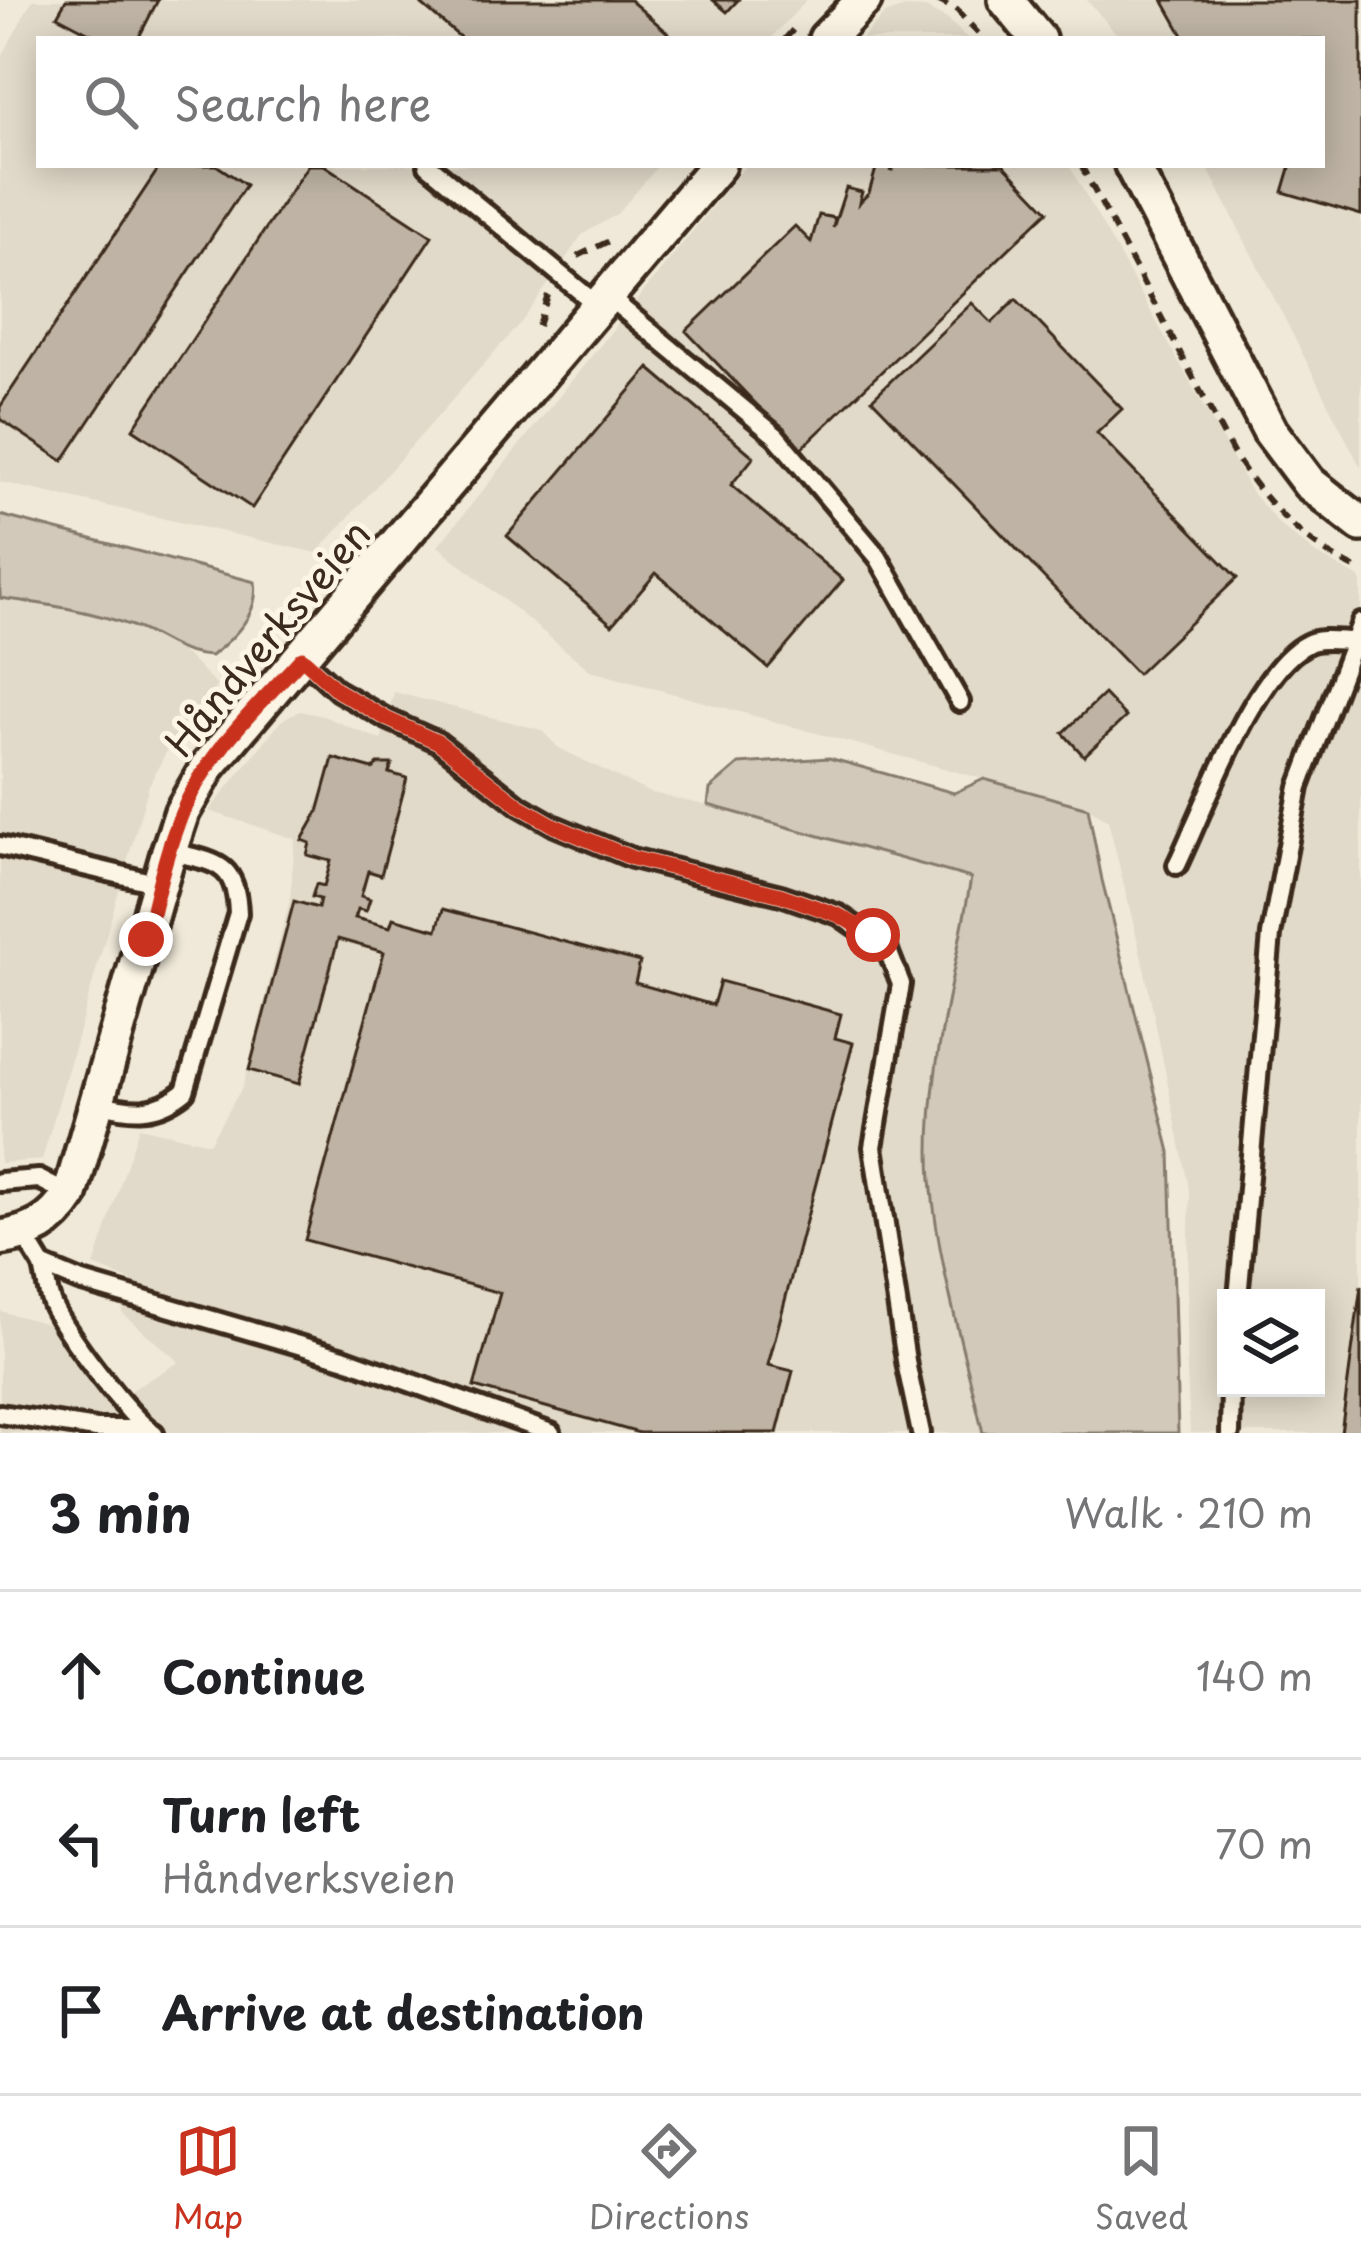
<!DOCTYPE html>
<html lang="en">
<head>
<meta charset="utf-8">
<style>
	body { margin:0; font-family:"Playpen Sans",sans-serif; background:#f6f6f6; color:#202124 }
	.controls { position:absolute; right:36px; bottom:36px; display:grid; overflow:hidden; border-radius:0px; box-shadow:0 6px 30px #0003 }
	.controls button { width:108px; height:108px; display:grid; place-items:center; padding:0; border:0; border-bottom:3px solid #e0e0e0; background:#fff; color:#202124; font:60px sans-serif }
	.stop { position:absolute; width:36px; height:36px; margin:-27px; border:9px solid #c8321e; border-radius:50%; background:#fff }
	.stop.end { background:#c8321e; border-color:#fff; box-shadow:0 3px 12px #0008 }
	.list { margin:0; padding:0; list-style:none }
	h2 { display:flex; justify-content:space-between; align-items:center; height:156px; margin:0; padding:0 48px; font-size:51px }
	h2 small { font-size:39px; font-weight:400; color:#757577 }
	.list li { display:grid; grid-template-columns:78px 1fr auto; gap:36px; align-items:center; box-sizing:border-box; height:168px; padding:0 48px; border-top:3px solid #e0e0e0 }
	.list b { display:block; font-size:45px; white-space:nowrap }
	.list p { margin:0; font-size:39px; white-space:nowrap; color:#757577 }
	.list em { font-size:39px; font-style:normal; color:#757577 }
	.icon { flex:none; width:66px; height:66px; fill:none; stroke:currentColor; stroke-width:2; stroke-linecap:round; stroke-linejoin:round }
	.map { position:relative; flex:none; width:1361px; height:1433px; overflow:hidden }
	.search { position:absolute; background:#fff; box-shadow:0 6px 30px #0003; left:36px; right:36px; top:36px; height:132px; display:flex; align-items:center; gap:30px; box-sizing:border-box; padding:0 42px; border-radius:0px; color:#757577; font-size:45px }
	.sheet { height:660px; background:#fff }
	nav { display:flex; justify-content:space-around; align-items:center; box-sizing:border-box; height:168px; border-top:3px solid #e0e0e0; background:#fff; font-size:33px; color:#757577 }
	nav a { display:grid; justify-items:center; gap:6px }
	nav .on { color:#c8321e }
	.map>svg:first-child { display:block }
</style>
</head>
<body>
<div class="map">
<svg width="1361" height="1433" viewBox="0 0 1361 1433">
	<rect width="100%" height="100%" fill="#f0e9d9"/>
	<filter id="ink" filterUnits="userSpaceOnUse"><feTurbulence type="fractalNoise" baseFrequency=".00833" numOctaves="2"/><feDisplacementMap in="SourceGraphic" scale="24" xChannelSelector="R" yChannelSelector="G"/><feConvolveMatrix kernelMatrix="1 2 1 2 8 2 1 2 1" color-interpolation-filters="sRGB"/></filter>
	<g filter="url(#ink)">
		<g fill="#e1d9c9" fill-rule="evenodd">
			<path d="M32,0H807L770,39H39V165H659L617,214L582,235L523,320L317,553L0,482V60Z"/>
			<path d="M1087,0H1361V468L1206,165H1322V39H1121Z"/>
			<path d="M905,7L925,8L947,19L968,39H861L885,14Z"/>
			<path d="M746,165H1069L1252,493L1281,526L1315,553L1361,579V1433H1190L1186,1352L1190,1194L1144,967L1108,820L1088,808L591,671L438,546ZM1226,1298H1316V1388H1226Z"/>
			<path d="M0,598L66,606L135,626L185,654L217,686L169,747L149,785L42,1160L0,1163Z"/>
			<path d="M394,692L541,730L559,748L648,792L773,821L971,878L934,1099L931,1178L945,1268L983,1433H0V1311L48,1324L107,1404L179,1362L122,1313L131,1281L94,1266L139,1127L209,1143L243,1086L290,900L295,839L209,811L281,721L290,715L300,711L323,716L381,740Z"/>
		</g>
		<g fill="#d2c9ba" stroke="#867a6c" stroke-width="3">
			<path d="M0,515L255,582C260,613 234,638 211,656C176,654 163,637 132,626C89,610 45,604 0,598Z"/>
			<path d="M829,758L954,793L984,779L1088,808L1102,880L1170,1152L1178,1433H983C964,1350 938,1265 931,1180C924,1080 955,976 971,878L708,805L710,789L739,764Z"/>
		</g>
		<g fill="#beb3a4" stroke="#3b2a1e" stroke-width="3">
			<path d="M66,0H158L138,39H101L57,16Z"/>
			<path d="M426,0H630L675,39H462L422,5Z"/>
			<path d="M713,0H738L727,12Z"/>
			<path d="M1163,0H1361V215L1283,192L1291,165H1322V39H1185Z"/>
			<path d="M161,165H216L246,185L63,461L0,419V407Z"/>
			<path d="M308,165H324L432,236L252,508L133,429Z"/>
			<path d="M877,165H893L891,172L897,165H1004L1048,211L800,450L686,331L795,226L811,242L819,215L835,218L833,228L846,188L862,192L859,203L869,193Z"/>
			<path d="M1016,299L1122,409L1097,433L1237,578L1137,674L872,399L972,303L992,323Z"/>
			<path d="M649,368L754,457L731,485L843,580L768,668L656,573L612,625L507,536Z"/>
			<path d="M1104,694L1126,717L1084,756L1063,733Z"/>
			<path d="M333,758L373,769L378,764H392L389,773L407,778L381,875L368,871L361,896L370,899L366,911L358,909L355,918L390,927L393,918L437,930L443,909L640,962L635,983L713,1005L720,981L841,1014L835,1038L853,1043L768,1365L793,1371L777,1433H639L474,1387L500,1293L305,1240L384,952L338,939L299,1084L249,1070L294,901L318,908L320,899L312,897L316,884L324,886L331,861L307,855L310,843L302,840L318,812Z"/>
			<path d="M1361,1286V1433H1341Z"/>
		</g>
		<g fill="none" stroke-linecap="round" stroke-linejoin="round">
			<defs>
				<g id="lane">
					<path d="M428,165L597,305"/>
					<path d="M606,295L776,436L878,557L960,702"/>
					<path d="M302,658L338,691L387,719L438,742L520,806L555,826L632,858L781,895L839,915L887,948L901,984L873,1147L907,1367L921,1433"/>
					<path d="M0,846L159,884"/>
					<path d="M1177,865C1204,809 1254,670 1307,644C1319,637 1339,641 1353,641"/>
					<path d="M97,1103C132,1112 155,1115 185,1091L238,913C236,860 214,863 169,851"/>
					<path d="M0,1182L39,1179L70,1195"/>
					<path d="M24,1235L43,1266L79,1281L343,1358L551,1433"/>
					<path d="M43,1266C46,1278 47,1292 52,1304C64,1331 130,1420 154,1433"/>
					<path d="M1238,1298L1271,935L1299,787L1361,623"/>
					<path d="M0,1414L96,1429H146"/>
					<path d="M1230,1433L1231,1388"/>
				</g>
				<g id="street">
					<path d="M1006,0L1038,39"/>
					<path d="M826,39L864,0"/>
					<path d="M1132,165L1270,431L1309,483L1361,524"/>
					<path d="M0,1238C33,1233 52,1223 70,1195L169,851L182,812L209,765L718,165"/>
				</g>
			</defs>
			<use href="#lane" stroke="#3b2a1e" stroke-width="26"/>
			<use href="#street" stroke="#3b2a1e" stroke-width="42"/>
			<g stroke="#3b2a1e" stroke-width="6" stroke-dasharray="12 9" stroke-linecap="butt">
				<path d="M937,0L957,10L983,39"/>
				<path d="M785,39L798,24"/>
				<path d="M1081,165L1233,453C1266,504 1305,546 1361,571"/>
				<path d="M578,256L611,240"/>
				<path d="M538,326L548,295"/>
			</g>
			<use href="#lane" stroke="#fcf5e5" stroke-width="16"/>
			<use href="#street" stroke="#fcf5e5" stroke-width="33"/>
		</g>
	</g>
	<g fill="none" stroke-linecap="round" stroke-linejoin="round" filter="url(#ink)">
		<path stroke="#c8321e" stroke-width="15" d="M146,939C156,897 165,853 182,813C207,753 259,705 302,658L338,691L387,719L438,742L520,806L555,826L632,858L781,895L838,915L873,935"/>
	</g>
	<g text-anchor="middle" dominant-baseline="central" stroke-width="10" stroke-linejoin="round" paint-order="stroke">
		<g font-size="39" fill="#3b2a1e" stroke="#fcf5e5">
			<text transform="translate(266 637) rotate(-50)">Håndverksveien</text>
		</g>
	</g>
</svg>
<div class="controls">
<button><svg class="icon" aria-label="layers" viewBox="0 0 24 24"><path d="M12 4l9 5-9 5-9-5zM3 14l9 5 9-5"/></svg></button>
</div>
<div class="stop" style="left:873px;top:935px"></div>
<div class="stop end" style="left:146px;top:939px"></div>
<div class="search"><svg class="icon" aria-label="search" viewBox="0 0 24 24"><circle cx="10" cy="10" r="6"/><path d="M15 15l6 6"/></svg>Search here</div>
</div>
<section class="sheet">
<h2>3 min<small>Walk · 210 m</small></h2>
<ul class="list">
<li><svg class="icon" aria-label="ahead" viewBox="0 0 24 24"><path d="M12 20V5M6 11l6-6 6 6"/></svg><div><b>Continue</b></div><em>140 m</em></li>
<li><svg class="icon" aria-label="left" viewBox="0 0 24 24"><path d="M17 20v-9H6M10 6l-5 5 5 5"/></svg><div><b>Turn left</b><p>Håndverksveien</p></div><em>70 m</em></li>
<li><svg class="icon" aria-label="arrive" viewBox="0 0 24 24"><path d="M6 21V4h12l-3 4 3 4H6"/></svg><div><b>Arrive at destination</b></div></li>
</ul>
</section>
<nav>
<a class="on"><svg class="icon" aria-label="map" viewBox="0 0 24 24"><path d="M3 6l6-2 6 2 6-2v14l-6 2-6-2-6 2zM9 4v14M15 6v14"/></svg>Map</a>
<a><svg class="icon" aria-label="directions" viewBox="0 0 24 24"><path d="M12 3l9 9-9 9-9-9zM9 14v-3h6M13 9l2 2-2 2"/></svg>Directions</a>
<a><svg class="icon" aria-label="saved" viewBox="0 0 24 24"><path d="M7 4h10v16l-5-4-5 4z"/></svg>Saved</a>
</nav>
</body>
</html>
